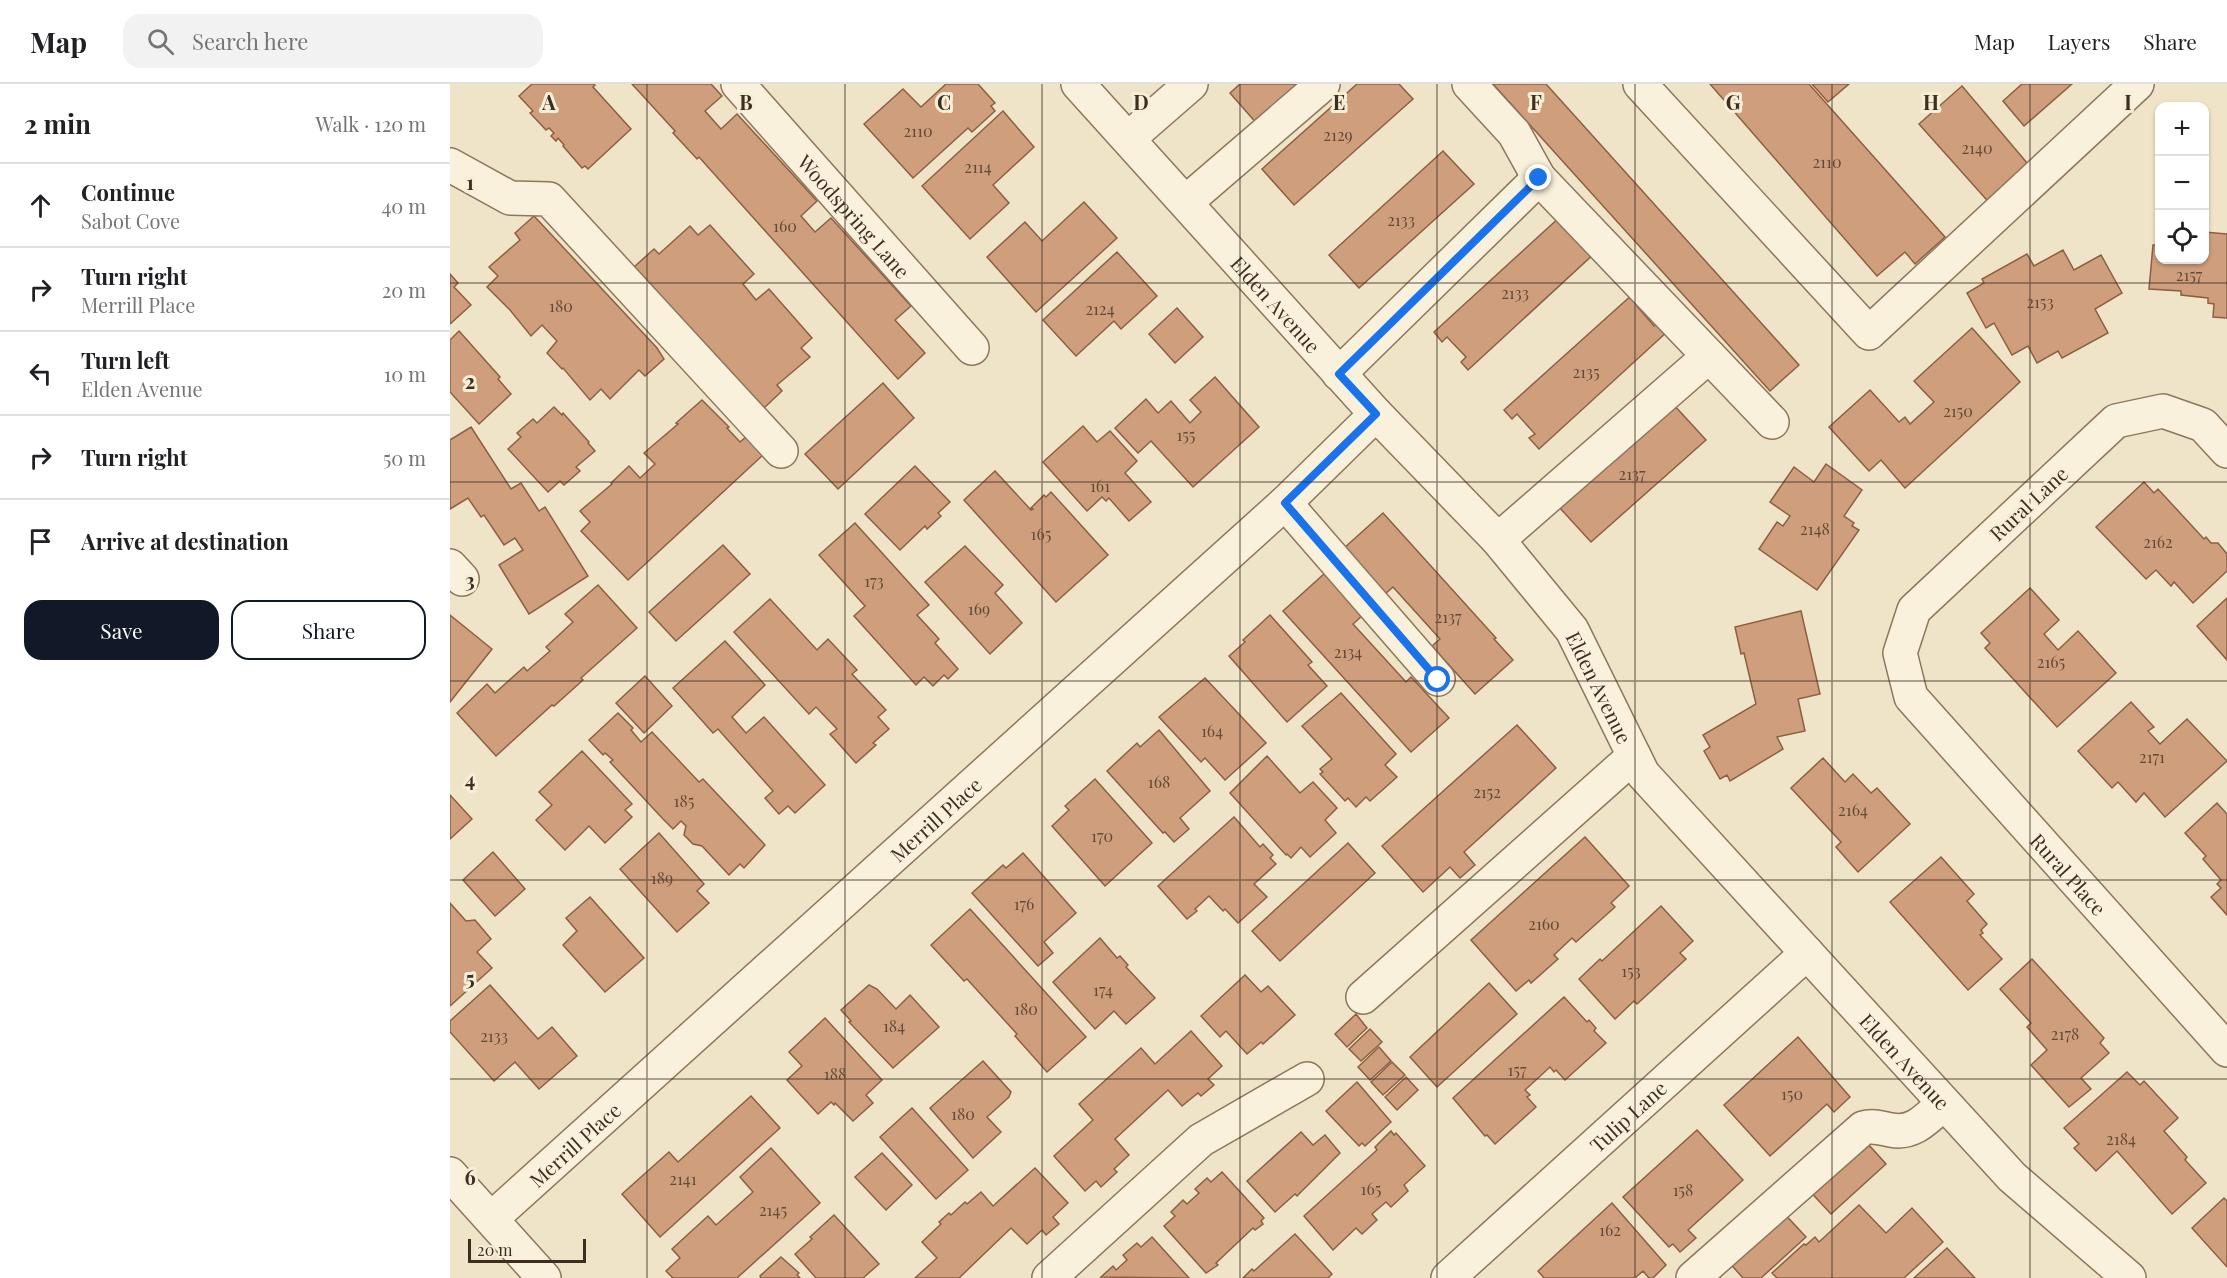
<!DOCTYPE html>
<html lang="en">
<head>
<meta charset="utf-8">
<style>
	body { margin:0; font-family:"Playfair Display",serif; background:#f2f2f2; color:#202124 }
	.controls { position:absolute; right:18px; top:18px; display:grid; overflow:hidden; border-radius:12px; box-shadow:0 2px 4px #0004 }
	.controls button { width:54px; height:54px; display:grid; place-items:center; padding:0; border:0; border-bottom:2px solid #e0e0e0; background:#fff; color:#202124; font:30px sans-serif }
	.scale { position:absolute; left:18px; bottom:15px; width:118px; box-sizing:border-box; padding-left:6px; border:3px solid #3d2e20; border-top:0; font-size:16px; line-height:21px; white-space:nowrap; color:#3d2e20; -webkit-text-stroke:4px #f7eed8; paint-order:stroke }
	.stop { position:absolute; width:18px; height:18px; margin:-14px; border:4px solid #1a73e8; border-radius:50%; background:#fff }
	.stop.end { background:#1a73e8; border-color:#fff; box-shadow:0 2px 6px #0008 }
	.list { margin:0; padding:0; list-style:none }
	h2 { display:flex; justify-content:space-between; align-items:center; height:78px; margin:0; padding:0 24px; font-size:26px }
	h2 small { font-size:20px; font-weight:400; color:#757577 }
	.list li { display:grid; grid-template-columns:39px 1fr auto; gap:18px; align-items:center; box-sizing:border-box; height:84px; padding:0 24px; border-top:2px solid #e0e0e0 }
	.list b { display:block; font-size:22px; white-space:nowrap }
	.list p { margin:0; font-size:20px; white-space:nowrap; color:#757577 }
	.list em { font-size:20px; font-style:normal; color:#757577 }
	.actions { display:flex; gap:12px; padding:18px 24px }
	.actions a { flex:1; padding:14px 0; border:2px solid #111827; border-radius:18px; text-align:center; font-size:21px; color:#111827 }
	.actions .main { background:#111827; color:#fff }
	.icon { flex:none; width:33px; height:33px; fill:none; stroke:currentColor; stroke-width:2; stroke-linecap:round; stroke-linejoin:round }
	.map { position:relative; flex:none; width:1777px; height:1194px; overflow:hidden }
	header { display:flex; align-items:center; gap:36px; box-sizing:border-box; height:84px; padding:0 30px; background:#fff; border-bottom:2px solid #e0e0e0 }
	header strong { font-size:28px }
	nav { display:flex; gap:33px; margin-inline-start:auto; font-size:21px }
	.search { width:420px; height:54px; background:#f2f2f2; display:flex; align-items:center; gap:15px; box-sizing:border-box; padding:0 21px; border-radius:18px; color:#757577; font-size:22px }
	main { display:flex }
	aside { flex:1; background:#fff }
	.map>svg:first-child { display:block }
</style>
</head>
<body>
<header>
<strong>Map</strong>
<div class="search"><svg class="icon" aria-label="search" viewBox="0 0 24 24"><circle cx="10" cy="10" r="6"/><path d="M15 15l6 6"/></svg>Search here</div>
<nav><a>Map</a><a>Layers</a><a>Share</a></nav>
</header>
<main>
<aside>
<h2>2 min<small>Walk · 120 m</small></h2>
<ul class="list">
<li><svg class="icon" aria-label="ahead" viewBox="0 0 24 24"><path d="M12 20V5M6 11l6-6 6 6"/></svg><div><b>Continue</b><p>Sabot Cove</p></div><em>40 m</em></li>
<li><svg class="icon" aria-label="right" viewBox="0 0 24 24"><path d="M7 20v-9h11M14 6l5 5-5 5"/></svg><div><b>Turn right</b><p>Merrill Place</p></div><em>20 m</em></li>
<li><svg class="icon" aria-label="left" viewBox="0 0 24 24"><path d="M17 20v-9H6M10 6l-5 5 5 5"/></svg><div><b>Turn left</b><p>Elden Avenue</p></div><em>10 m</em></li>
<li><svg class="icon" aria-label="right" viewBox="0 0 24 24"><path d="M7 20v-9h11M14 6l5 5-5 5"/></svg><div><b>Turn right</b></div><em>50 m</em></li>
<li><svg class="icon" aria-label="arrive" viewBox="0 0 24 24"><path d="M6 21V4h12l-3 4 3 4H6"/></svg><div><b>Arrive at destination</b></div></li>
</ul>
<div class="actions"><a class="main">Save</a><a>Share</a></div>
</aside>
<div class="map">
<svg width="1777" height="1194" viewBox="0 0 1777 1194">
	<rect width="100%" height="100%" fill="#f0e4c8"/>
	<g fill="#cf9f7d" stroke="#8d5f41" stroke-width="1.5">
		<path d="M82,0H144L145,1L143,3L181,45L138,85L135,82L132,84L113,62L114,61L108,54L106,57L101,52L104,49L99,44L96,46L80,29L83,27L69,12Z"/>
		<path d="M182,0H261L272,12L255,27L271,45L287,30L367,117L351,132L365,148L381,134L461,222L445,236L475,269L448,295L249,73L247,75L223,49L225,47Z"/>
		<path d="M496,0H528L545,19L541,22L545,27L522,48L518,44L463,94L414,40L453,5L471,23Z"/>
		<path d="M790,0H852L808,41L780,9Z"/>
		<path d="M907,0H949L963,15L844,121L812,85Z"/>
		<path d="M1043,0H1096L1349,281L1320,307Z"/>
		<path d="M1260,0H1359L1495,153L1465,180L1455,168L1427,192Z"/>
		<path d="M1362,0H1399L1378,18Z"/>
		<path d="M1572,0H1622L1574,42L1553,17Z"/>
		<path d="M1512,2L1583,86L1543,123L1469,40Z"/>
		<path d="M553,27L584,63L543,101L559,119L520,155L472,102Z"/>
		<path d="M993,67L1024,100L909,204L879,171Z"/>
		<path d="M634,118L667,154L586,228L537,173L575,138L592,157Z"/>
		<path d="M1112,131L1146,168L1018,286L1011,278L1016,273L997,253L992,258L984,248Z"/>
		<path d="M84,132L207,264L214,275L195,292L189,286L160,315L151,305L140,316L113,284L112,285L97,269L107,257L92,241L81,252L60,226L37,203L48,192L39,183L70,156L65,149Z"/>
		<path d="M260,141L304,190L293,200L306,216L319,205L362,254L351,264L360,273L327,301L332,307L314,324L184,183L204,165L209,170L240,142L248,151Z"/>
		<path d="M1754,148L1777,150V234L1763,233L1764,220L1758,219V214L1731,211V207L1699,205L1703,161H1710V176H1754Z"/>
		<path d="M1613,166L1624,186L1651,171L1672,209L1645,225L1658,249L1612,274L1608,267L1587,279L1578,262L1562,271L1544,239L1536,244L1517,209L1534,199L1532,195L1577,170L1584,182Z"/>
		<path d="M667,168L707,212L671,245L664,237L626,272L593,236Z"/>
		<path d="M0,190L8,199L4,203L21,221L0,240Z"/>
		<path d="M1184,209L1192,218L1187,222L1204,242L1209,237L1218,247L1089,365L1079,354L1085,350L1067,330L1062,335L1054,326Z"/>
		<path d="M727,224L753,253L725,279L699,250Z"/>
		<path d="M1522,244L1570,298L1455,404L1431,376L1419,387L1379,343L1420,306L1449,338L1455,333L1460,340L1484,318L1464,297Z"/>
		<path d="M9,247L50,293L48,295L61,310L29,340L0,308V256Z"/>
		<path d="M765,293L809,343L743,403L701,357L688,369L665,344L696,315L708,329L721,317L740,339L751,328L740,316Z"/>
		<path d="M433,299L464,334L388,405L355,370Z"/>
		<path d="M252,316L279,343L277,344L290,358L297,352L313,371L178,496L131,447L140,438L130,427L162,400L161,399L179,382L190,394L205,380L194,369L228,340L226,339Z"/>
		<path d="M1223,320L1256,356L1141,458L1109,423Z"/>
		<path d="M104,323L112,331L113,329L139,358L138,359L145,367L126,383L130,387L114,401L110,397L98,408L58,365L71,353L67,349L83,335L87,339Z"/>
		<path d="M633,342L647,358L660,347L687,377L675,389L701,418L679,437L659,414L656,417L652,413L637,427L593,378Z"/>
		<path d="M21,343L61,405L71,399L89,427L95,423L138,492L79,530L49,481L73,466L65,454L54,461L34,431L31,433L18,414L0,425V356Z"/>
		<path d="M1376,380L1412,406L1394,432L1404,439L1402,442L1409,446L1367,506L1309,465L1327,438L1333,442L1340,432L1320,418L1344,383L1364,398Z"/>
		<path d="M465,382L500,418L488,429L491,432L477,445L475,442L450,466L415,430Z"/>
		<path d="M545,387L581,426L583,425L581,424L594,411L596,413L601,408L658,471L606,518L514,416Z"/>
		<path d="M1694,398L1704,409L1708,405L1754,455L1756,453L1761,459H1768L1777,470V487L1743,519L1724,498L1721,502L1706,486L1696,495L1646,443Z"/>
		<path d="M933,429L1046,554L1044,555L1063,576L1025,610L982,562L990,555L943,503L934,511L893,465Z"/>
		<path d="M405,439L479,521L467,531L489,555L485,559L508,585L498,595L494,591L483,602L474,593L466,601L404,532L415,522L369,471Z"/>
		<path d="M273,461L300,490L226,557L199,528Z"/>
		<path d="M515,462L553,501L545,509L572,539L540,570L475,498Z"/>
		<path d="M875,489L913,531L903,540L956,598L961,593L999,634L961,668L833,527Z"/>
		<path d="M148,501L187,544L131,594L133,596L104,622L102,621L46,672L7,629L37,600L45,609L74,583L77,587L100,567L96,563L123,538L115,530Z"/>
		<path d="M1580,504L1609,536L1594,550L1608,566L1628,547L1666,589L1607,643L1535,564L1540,559L1531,549Z"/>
		<path d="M1777,514V576L1747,542Z"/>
		<path d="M320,515L367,566L378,555L407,586L402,590L436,626L428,633L439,645L423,659L426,661L406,679L380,650L387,645L366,623L359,630L284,548Z"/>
		<path d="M1351,527L1370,610L1348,615L1355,647L1327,653L1333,665L1280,697L1277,691L1270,695L1254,667L1260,663L1253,651L1306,620L1294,569L1291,570L1285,543Z"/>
		<path d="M0,531L42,565L0,618Z"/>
		<path d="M820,531L862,578L858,581L877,602L837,638L779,572L795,558L793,556Z"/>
		<path d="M275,557L315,601L282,633L296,649L314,633L375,701L345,729L338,722L329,730L315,714L323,707L268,645L263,649L223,604Z"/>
		<path d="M195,592L222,622L194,649L166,619Z"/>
		<path d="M755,594L816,659L775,696L755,674L751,678L709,633Z"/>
		<path d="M891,609L946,670L935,681L947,693L920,717L916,713L906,723L898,714L895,717L870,690L873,688L870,685L882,675L852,642Z"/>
		<path d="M1681,618L1704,643L1698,647L1710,660L1737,635L1777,677L1715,733L1694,709L1686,718L1668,698L1662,704L1628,667Z"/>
		<path d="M168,629L183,644L181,646L191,658L202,648L249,698L253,695L315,761L294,784L290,780L279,791L252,762L243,760L234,751L236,742L231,737L223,745L213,735L160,678L163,676L155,669L153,671L139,656Z"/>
		<path d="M1067,641L1106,684L1014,768L1025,781L1010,794L1000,783L973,808L932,762Z"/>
		<path d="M709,646L760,707L730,734L739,745L724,758L715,748L713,749L657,687L687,659L690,663Z"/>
		<path d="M132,667L182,720L175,726L182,733L155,759L139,742L115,766L86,736L102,721L89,708Z"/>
		<path d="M817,672L850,709L863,698L887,724L875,736L886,749L860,773L851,763L841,774L837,770L836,771L780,709Z"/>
		<path d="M1373,674L1395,698L1403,690L1421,709L1427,704L1460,740L1408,788L1386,763L1391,758L1341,704Z"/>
		<path d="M645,695L702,759L655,802L602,742L619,726L615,722Z"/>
		<path d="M0,711L22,735L0,755Z"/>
		<path d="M1767,719L1777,730V831L1761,813L1771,804L1767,800L1771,796L1753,775L1756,772L1735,749Z"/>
		<path d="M784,733L810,763L813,760L823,771L820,774L826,780L804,800L817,813L788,839L775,825L773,827L759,812L745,825L747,827L737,835L708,802Z"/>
		<path d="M209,749L254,800L247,807L259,819L227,848L170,785Z"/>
		<path d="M1135,753L1179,802L1161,819L1165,823L1126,858L1122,854L1104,871L1108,875L1081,899L1079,896L1066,907L1021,856Z"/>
		<path d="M898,759L925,789L830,877L802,847Z"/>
		<path d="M43,768L75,805L45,832L13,796Z"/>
		<path d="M573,769L626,829L594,858L603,869L588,882L522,809L553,781L556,784Z"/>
		<path d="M1491,773L1524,810L1517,817L1537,840L1531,846L1533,849L1530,851L1552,875L1518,906L1440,818Z"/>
		<path d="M140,813L194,874L155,908L113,861L127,847L116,834Z"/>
		<path d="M0,819L16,837L25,836L41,855L27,868L42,884L0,922Z"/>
		<path d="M1211,822L1243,857L1230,869L1236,875L1187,920L1184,917L1165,935L1129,895L1150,875L1152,877Z"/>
		<path d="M520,825L636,953L597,988L565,952L567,950L517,895L514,897L481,861Z"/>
		<path d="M650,854L667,874L670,872L678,881L676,883L705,914L676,940L664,927L645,945L603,898Z"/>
		<path d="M1582,875L1654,954L1650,959L1659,969L1631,994L1641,1005L1619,1023L1581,981L1597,966L1577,943L1581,939L1550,905Z"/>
		<path d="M795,891L811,908L818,902L845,931L813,960L811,958L797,970L776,947L770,953L751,932Z"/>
		<path d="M1039,899L1067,930L987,1003L960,973Z"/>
		<path d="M40,901L88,955L102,943L127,972L89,1005L65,978L44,997L0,948V937Z"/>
		<path d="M419,901L427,905L446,925L460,911L489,943L443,984L399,938L401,937L391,926Z"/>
		<path d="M1114,913L1137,938L1139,936L1146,944L1144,947L1156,959L1115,996L1106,986L1104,988L1100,983L1075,1006L1080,1011L1077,1013L1086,1023L1045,1060L1037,1051L1035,1052L1003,1014Z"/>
		<path d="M906,930L917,944L897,963L885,950Z"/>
		<path d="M375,934L432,996L416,1011L423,1019L403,1037L385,1019L384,1021L381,1018L368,1030L337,996L352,982L339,968Z"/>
		<path d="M920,945L932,958L911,977L899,965Z"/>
		<path d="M741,947L772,982L758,995L764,1001L751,1012L748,1009L732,1022L718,1006L665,1055L679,1071L664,1085L667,1088L651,1103L646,1097L635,1107L604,1072L643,1036L629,1020L691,964L705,980Z"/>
		<path d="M1348,953L1400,1013L1384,1028L1377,1020L1320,1072L1274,1021Z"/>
		<path d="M929,963L941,977L920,996L908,983Z"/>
		<path d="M533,977L561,1008L559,1013L537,1033L551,1048L523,1074L480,1024Z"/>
		<path d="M942,978L955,991L933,1011L921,998Z"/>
		<path d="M1677,988L1690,1001L1694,997L1728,1034L1714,1047L1737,1073L1735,1076L1756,1099L1722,1130L1667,1067L1646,1087L1624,1064L1629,1060L1614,1044Z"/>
		<path d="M956,993L968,1006L947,1026L935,1013Z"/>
		<path d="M907,998L941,1038L915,1062L912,1059L909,1062L876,1027Z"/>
		<path d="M301,1012L330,1044L210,1153L172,1110L219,1068L228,1078Z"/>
		<path d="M462,1024L518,1086L486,1115L430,1053Z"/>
		<path d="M1247,1046L1293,1096L1238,1146L1246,1154L1230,1168L1223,1160L1219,1163L1173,1113Z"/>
		<path d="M941,1047L944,1051L946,1049L975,1082L954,1101L958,1107L941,1123L936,1118L922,1130L927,1136L912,1150L906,1144L883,1166L854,1132L927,1066L925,1063Z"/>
		<path d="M851,1048L863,1061L875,1051L890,1069L847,1112L845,1110L825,1128L797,1097Z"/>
		<path d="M1410,1051L1436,1080L1381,1130L1355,1102Z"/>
		<path d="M321,1064L370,1119L287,1194H223L216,1187L230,1174L222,1165L258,1132L266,1141L303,1108L290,1093Z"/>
		<path d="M432,1069L462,1101L436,1126L405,1093Z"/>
		<path d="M585,1084L618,1119L603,1133L609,1140L596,1151L592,1146L577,1160L561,1144L509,1194H465L487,1174L472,1158L491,1140L489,1138L499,1129L501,1131L515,1118L517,1120L531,1108L543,1122Z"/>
		<path d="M772,1088L814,1134L811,1137L813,1140L805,1146L803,1144L766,1179L768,1181L756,1189L714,1142L725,1132L721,1128L733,1116L737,1120L749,1109L745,1105L757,1094L761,1098Z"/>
		<path d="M1774,1114L1777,1117V1183L1742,1144Z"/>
		<path d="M1162,1119L1216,1181L1203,1194H1199L1193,1187L1185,1194H1094L1088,1187Z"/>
		<path d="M1409,1121L1436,1149L1462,1124L1493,1158L1454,1194H1327L1322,1189L1354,1160L1356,1161L1365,1153L1369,1158Z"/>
		<path d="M1330,1125L1356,1153L1311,1194H1293L1276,1175Z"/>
		<path d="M384,1131L429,1180L413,1194H366L345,1170L362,1155L360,1153Z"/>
		<path d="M845,1150L882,1190L878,1194H793L802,1185L804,1187Z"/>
		<path d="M702,1153L739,1194L651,1193L663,1182L666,1186L677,1176L673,1171L687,1159L691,1163Z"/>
		<path d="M1497,1164L1525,1194H1464Z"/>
		<path d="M331,1173L349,1189L347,1191L350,1194H311L310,1192Z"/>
	</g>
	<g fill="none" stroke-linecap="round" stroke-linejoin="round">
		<defs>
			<g id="minor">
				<path id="s1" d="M288,0L522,264"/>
				<path id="s2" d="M628,0L926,330L1048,456L1122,546L1193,690L1562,1093L1679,1194"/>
				<path d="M1019,0L1064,49L1089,94"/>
				<path d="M1190,0L1419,249L1687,0"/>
				<path d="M679,54L741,0"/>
				<path d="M0,81L60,114L99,115L331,367"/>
				<path d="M736,118L873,0"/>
				<path d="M889,290L1089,94L1259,272"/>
				<path id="s3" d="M1777,367L1753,341L1713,327L1666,337L1464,526L1450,569L1461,613L1777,966"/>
				<path d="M835,419L988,595"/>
				<path d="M1048,456L1259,272L1322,338"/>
				<path d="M0,482L12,495"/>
				<path d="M913,913L1184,672"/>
				<path d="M0,1090L94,1194"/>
				<path id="s4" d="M41,1135L835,419L926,330"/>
				<path d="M599,1194L751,1056L857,995"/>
				<path id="s5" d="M998,1194L1357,869"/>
				<path d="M1243,1194L1413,1044C1423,1041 1431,1044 1441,1046C1464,1051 1478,1033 1494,1019"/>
			</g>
		</defs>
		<use href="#minor" stroke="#8d765c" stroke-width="36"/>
		<use href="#minor" stroke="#faf1dc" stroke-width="33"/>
	</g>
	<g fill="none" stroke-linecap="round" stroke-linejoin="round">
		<path stroke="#1a73e8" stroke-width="8" d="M988,596L835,419L926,330L889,290L1089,94"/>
	</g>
	<path fill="none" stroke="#3d2e20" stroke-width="1.5" stroke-opacity="0.55" d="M197,0V1194M395,0V1194M592,0V1194M790,0V1194M987,0V1194M1185,0V1194M1382,0V1194M1580,0V1194M0,199H1777M0,398H1777M0,597H1777M0,796H1777M0,995H1777"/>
	<g text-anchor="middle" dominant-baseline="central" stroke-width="6" stroke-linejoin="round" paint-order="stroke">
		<g font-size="16" fill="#624a37">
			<text x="468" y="46">2110</text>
			<text x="888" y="50">2129</text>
			<text x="1527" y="63">2140</text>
			<text x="1377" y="77">2110</text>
			<text x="528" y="82">2114</text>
			<text x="951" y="135">2133</text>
			<text x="335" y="141">160</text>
			<text x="1739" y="190">2157</text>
			<text x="1065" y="208">2133</text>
			<text x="1590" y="217">2153</text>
			<text x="111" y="221">180</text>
			<text x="650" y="224">2124</text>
			<text x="1136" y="287">2135</text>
			<text x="1508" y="326">2150</text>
			<text x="736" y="350">155</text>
			<text x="1182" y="389">2137</text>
			<text x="650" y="401">161</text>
			<text x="1365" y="444">2148</text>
			<text x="591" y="449">165</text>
			<text x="1708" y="457">2162</text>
			<text x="424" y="496">173</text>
			<text x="529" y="524">169</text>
			<text x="998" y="532">2137</text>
			<text x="898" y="567">2134</text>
			<text x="1601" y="577">2165</text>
			<text x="762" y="646">164</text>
			<text x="1702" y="672">2171</text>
			<text x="709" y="697">168</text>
			<text x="1037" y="707">2152</text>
			<text x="234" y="716">185</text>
			<text x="1403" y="725">2164</text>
			<text x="652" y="751">170</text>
			<text x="212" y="793">189</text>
			<text x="574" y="819">176</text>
			<text x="1094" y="839">2160</text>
			<text x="1181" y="886">153</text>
			<text x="653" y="905">174</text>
			<text x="576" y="924">180</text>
			<text x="444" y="941">184</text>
			<text x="1615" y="949">2178</text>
			<text x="44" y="951">2133</text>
			<text x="1067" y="985">157</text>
			<text x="385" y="989">188</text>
			<text x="1342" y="1009">150</text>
			<text x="513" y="1029">180</text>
			<text x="1671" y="1054">2184</text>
			<text x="233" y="1094">2141</text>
			<text x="921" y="1104">165</text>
			<text x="1233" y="1105">158</text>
			<text x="323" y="1125">2145</text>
			<text x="1160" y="1145">162</text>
		</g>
		<g font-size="20" fill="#3d2e20" stroke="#f7eed8">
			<text stroke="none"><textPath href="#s1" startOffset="176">Woodspring Lane</textPath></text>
			<text stroke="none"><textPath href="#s2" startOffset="296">Elden Avenue</textPath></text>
			<text transform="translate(1578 419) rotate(-43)">Rural Lane</text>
			<text stroke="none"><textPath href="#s2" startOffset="800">Elden Avenue</textPath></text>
			<text stroke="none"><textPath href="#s4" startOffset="598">Merrill Place</textPath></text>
			<text stroke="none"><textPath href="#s3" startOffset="730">Rural Place</textPath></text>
			<text stroke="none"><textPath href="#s2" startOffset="1286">Elden Avenue</textPath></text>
			<text stroke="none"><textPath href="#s5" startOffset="242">Tulip Lane</textPath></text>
			<text stroke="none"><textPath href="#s4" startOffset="112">Merrill Place</textPath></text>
		</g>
	</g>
	<g font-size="20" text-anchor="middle" font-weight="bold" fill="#3d2e20" stroke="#f7eed8" stroke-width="6" stroke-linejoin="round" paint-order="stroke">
		<text x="99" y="26">A</text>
		<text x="296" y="26">B</text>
		<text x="494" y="26">C</text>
		<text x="691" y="26">D</text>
		<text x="889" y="26">E</text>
		<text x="1086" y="26">F</text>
		<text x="1283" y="26">G</text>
		<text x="1481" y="26">H</text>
		<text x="1678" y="26">I</text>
		<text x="20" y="106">1</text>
		<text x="20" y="305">2</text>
		<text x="20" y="504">3</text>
		<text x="20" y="703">4</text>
		<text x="20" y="902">5</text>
		<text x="20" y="1101">6</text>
	</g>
</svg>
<div class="controls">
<button>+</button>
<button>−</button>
<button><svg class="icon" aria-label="locate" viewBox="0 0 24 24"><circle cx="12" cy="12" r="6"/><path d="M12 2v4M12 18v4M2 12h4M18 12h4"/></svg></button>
</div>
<div class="scale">20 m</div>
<div class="stop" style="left:988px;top:596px"></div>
<div class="stop end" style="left:1089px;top:94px"></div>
</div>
</main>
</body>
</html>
